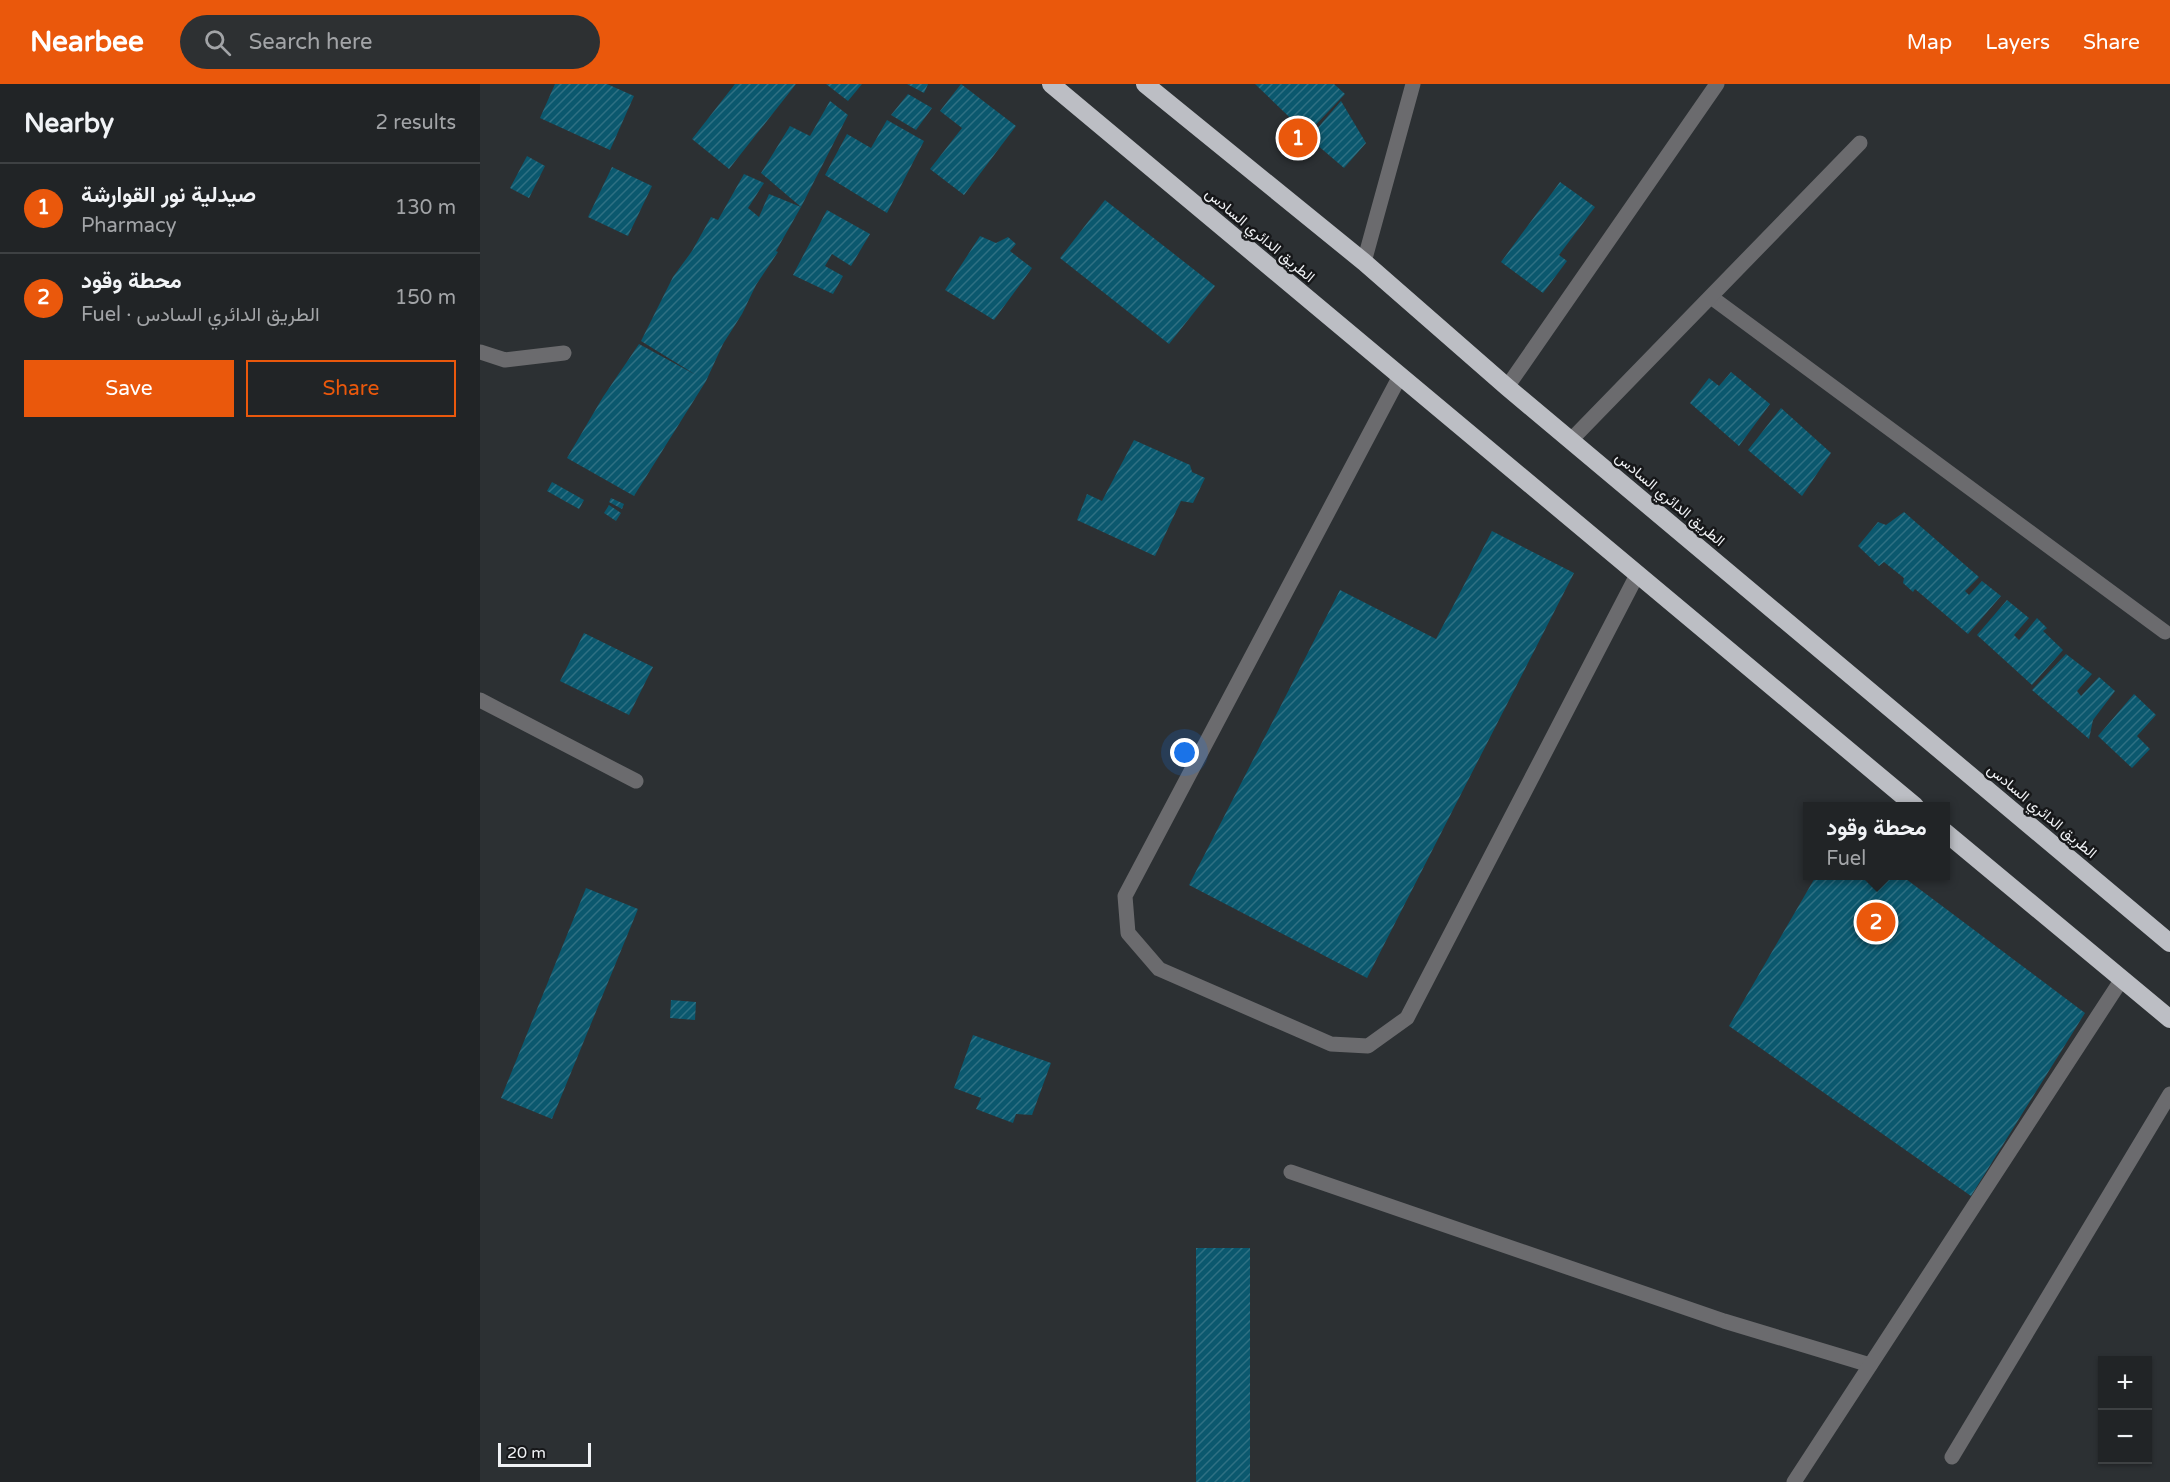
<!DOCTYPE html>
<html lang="en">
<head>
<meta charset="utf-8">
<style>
	body { margin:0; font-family:"Varela Round",Vazirmatn,sans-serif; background:#2d3032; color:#f1f3f6 }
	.controls { position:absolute; right:18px; bottom:18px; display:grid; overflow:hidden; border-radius:0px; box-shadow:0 2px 4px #0004 }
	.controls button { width:54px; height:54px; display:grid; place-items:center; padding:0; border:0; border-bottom:2px solid #3e4143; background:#212426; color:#f1f3f6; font:30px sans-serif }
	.scale { position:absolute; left:18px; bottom:15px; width:93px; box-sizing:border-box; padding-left:6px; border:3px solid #f0f2f5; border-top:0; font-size:16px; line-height:21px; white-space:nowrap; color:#f0f2f5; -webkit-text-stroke:4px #161719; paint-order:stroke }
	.you { position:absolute; left:705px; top:669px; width:21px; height:21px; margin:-15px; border:4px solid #fff; border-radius:50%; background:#1a73e8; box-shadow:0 0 0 9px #1a73e833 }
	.badge { display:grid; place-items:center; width:39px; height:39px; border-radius:50%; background:#ea580c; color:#fff; font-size:20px; font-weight:700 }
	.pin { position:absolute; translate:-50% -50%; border:3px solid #fff; box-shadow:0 2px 6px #0006 }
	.popup { position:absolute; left:1323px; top:718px; width:147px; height:78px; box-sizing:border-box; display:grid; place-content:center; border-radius:0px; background:#212426; filter:drop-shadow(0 2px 4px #0005); font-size:20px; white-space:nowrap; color:#a2a4a7 }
	.popup b { font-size:22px; color:#f1f3f6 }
	.popup::after { content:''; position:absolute; left:50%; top:100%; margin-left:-12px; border:12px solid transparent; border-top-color:#212426 }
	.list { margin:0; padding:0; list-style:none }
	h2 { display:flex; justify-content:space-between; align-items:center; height:78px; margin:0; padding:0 24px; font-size:26px }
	h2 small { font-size:20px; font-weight:400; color:#a2a4a7 }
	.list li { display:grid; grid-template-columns:39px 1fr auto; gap:18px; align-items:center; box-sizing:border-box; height:90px; padding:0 24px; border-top:2px solid #3e4143 }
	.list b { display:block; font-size:22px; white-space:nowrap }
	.list p { margin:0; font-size:20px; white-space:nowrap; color:#a2a4a7 }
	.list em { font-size:20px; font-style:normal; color:#a2a4a7 }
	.actions { display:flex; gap:12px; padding:18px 24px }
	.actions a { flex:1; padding:14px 0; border:2px solid #ea580c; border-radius:0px; text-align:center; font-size:21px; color:#ea580c }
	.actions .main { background:#ea580c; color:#fff }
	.icon { flex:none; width:33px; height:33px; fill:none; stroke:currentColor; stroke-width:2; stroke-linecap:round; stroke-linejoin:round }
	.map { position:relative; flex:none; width:1690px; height:1398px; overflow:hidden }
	header { display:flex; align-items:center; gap:36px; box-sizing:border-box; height:84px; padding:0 30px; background:#ea580c; color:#fff }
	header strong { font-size:28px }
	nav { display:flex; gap:33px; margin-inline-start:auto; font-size:21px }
	.search { width:420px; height:54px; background:#2d3032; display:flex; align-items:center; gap:15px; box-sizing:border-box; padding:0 21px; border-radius:33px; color:#a2a4a7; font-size:22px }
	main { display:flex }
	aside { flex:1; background:#212426 }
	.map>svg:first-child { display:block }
</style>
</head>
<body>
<header>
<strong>Nearbee</strong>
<div class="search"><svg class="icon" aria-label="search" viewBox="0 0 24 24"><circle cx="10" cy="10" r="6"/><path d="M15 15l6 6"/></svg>Search here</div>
<nav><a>Map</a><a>Layers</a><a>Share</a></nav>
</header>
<main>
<aside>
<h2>Nearby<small>2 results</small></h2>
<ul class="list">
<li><span class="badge">1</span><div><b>صيدلية نور القوارشة</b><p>Pharmacy</p></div><em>130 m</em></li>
<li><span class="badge">2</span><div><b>محطة وقود</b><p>Fuel · الطريق الدائري السادس</p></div><em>150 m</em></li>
</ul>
<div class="actions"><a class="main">Save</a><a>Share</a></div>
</aside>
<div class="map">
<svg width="1690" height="1398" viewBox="0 0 1690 1398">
	<defs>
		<pattern id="building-hatch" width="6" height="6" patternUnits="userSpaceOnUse" patternTransform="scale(1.5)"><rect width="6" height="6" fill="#0b586e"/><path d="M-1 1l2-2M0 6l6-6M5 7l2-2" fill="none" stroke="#2f7083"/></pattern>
	</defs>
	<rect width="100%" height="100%" fill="#2c3033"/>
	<g fill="url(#building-hatch)">
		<path d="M75,0H127L154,12L130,66L60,34Z"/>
		<path d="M255,0H316L249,85L212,55Z"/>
		<path d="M346,0H382L368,17Z"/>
		<path d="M427,0H448L444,9Z"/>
		<path d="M481,0L536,42L484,111L450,85L482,44L460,27Z"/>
		<path d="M775,0H854L865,10L827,50Z"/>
		<path d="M428,10L452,24L436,46L411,31Z"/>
		<path d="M350,17L368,31L321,123L281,89L310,42L330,52Z"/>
		<path d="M861,17L886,59L864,84L829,54Z"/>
		<path d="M407,36L444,57L407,129L345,91L367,50L391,64Z"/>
		<path d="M47,72L65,82L49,114L30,104Z"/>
		<path d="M132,83L172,102L148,152L108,133Z"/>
		<path d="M264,90L284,99L268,124L279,133L289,110L321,123L296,167L298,168L276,201L262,230L243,260L226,297L154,412L87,374L123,313L159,260L216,291L161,257L193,193L212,167L231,133L238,136Z"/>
		<path d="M1080,98L1115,123L1079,171L1087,177L1063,209L1021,178Z"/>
		<path d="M625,116L735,202L689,260L580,174Z"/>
		<path d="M347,126L390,150L371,182L352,170L345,182L363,192L353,210L313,191Z"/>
		<path d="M500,152L516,159L528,153L536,160L530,167L552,184L514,236L465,206Z"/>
		<path d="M1251,288L1290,320L1259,362L1210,319L1229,294L1239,302Z"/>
		<path d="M1301,324L1351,369L1322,412L1268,366Z"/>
		<path d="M654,356L710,381L712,388L725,394L713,419L701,417L675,472L597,436L607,410L622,417Z"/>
		<path d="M72,398L104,416L99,425L67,407Z"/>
		<path d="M131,414L144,420L142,425L129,418Z"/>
		<path d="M129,421L141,429L136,437L124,429Z"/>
		<path d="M1424,428L1499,493L1485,507L1489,511L1502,497L1521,512L1488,550L1435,505L1433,508L1423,499L1424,494L1404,478L1399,482L1378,462L1398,438L1406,441Z"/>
		<path d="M1012,447L1094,489L887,894L709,801L860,506L956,555Z"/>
		<path d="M1527,516L1549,534L1534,551L1539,556L1557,534L1567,544L1563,547L1583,566L1552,601L1497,551Z"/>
		<path d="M104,549L173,583L149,631L80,597Z"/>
		<path d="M1586,570L1612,590L1597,607L1601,612L1619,593L1635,607L1613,636L1609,655L1552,606Z"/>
		<path d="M1654,610L1676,631L1657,652L1670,665L1652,684L1618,652Z"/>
		<path d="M1336,792H1422L1605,929L1491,1112L1249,942Z"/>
		<path d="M106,804L158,825L72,1035L21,1014Z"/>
		<path d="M191,916L216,918L215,936L190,934Z"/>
		<path d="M493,951L571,979L552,1031L536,1030L533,1039L496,1025L501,1014L474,1004Z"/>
		<rect x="716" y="1164" width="54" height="234"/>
	</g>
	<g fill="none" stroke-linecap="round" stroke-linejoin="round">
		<g stroke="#6b6b6e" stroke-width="15">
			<path d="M884,178L933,0"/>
			<path d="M1231,213L1685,548"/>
			<path d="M0,268L25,276L84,269"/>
			<path d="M920,292L645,812L648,849L679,885L851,960L888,962L927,934L1157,491"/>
			<path d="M1027,303L1237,0"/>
			<path d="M1091,356L1380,59"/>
			<path d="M0,616L156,697"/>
			<path d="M811,1088L1244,1237L1390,1281"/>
			<path d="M1472,1373L1690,1010"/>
			<path d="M1314,1398L1642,895"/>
		</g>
		<g stroke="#bcbec4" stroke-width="18">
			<path d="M571,0L1435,722"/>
			<path d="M665,0L884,178L1027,303L1690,859"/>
			<path d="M1465,748L1690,935"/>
		</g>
	</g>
	<g text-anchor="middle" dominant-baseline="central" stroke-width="5" stroke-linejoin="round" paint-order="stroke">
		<g font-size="15" fill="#f0f2f5" stroke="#161719">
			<text transform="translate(780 151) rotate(40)">الطريق الدائري السادس</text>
			<text transform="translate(1190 415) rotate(40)">الطريق الدائري السادس</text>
			<text transform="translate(1562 727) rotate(40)">الطريق الدائري السادس</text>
		</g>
	</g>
</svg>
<div class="controls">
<button>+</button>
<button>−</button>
</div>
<div class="scale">20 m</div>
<div class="you"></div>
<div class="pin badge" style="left:818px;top:54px">1</div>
<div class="pin badge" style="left:1396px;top:838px">2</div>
<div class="popup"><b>محطة وقود</b>Fuel</div>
</div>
</main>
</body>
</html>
